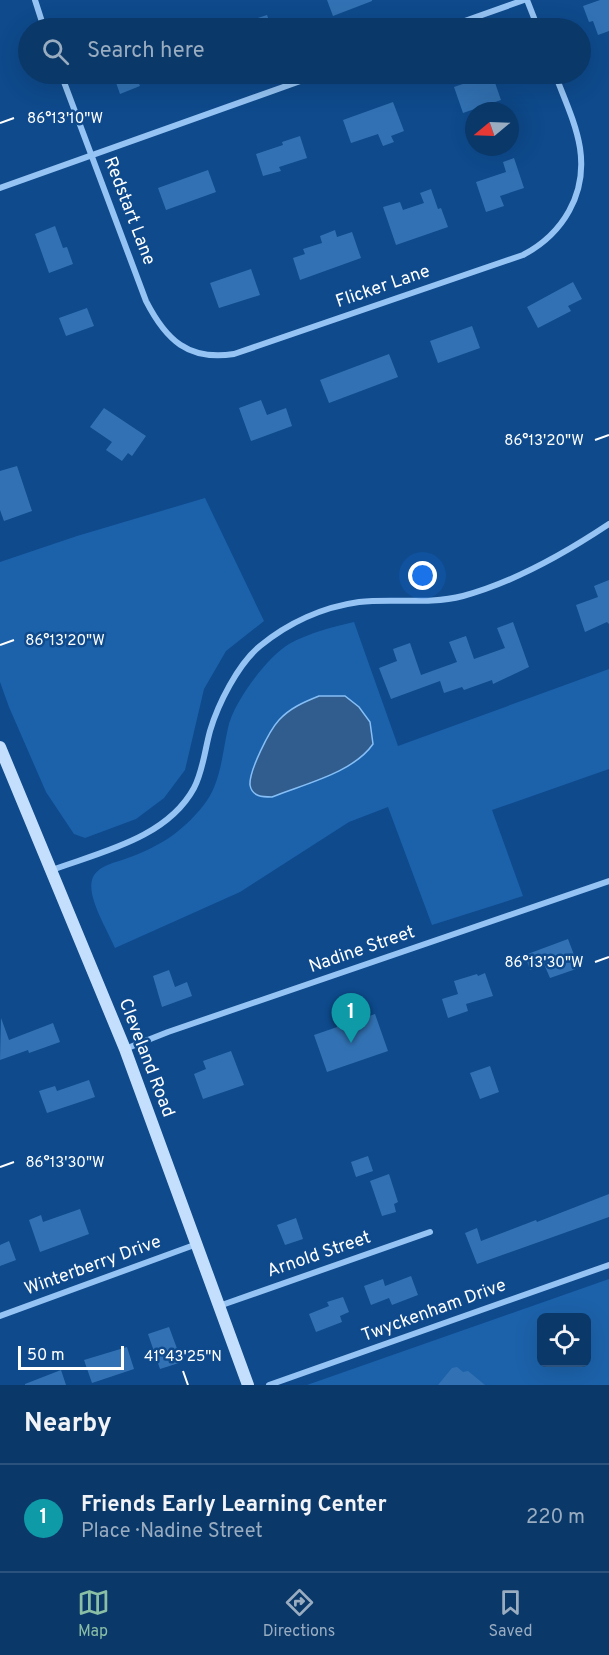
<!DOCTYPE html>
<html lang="en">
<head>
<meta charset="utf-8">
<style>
	body { margin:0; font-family:Overpass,sans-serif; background:#184371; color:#f1f3f6 }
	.controls { position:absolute; right:18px; bottom:18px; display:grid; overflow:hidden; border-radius:9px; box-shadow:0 6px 24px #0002 }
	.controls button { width:54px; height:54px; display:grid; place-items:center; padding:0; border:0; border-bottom:2px solid #2a527d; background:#0a3869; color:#f1f3f6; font:30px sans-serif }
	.compass { position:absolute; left:465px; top:102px; width:54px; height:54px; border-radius:50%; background:#0a3869; box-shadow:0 6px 24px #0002; rotate:251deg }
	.scale { position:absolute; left:18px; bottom:15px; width:106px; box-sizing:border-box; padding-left:6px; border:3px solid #fff; border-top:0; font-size:16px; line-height:21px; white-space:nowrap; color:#fff; -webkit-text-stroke:4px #0e4a8c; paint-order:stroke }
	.you { position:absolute; left:423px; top:576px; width:21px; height:21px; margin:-15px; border:4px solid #fff; border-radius:50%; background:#1a73e8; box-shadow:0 0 0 9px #1a73e833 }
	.badge { display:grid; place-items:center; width:39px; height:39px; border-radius:50%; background:#8abfa5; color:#fff; font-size:20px; font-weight:700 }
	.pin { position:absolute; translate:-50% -50px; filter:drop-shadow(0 2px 3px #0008) }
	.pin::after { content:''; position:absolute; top:32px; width:21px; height:18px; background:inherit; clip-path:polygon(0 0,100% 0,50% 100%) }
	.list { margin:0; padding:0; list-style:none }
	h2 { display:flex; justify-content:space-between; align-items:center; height:78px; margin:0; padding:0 24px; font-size:26px }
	h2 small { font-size:20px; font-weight:400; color:#99acc0 }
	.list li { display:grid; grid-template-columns:39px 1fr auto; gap:18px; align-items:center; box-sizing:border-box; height:108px; padding:0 24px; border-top:2px solid #2a527d }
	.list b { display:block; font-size:22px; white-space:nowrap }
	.list p { margin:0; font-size:20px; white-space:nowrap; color:#99acc0 }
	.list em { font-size:20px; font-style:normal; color:#99acc0 }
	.icon { flex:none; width:33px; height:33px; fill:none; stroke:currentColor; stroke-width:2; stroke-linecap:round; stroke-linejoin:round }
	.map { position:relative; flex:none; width:609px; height:1385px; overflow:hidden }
	.search { position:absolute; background:#0a3869; box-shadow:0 6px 24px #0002; left:18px; right:18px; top:18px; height:66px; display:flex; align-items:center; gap:15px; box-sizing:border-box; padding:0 21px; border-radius:33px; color:#99acc0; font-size:22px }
	.sheet { height:186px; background:#0a3869 }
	nav { display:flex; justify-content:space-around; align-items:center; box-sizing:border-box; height:84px; border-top:2px solid #2a527d; background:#0a3869; font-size:16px; color:#99acc0 }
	nav a { display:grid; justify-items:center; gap:3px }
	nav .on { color:#8abfa5 }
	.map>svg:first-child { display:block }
</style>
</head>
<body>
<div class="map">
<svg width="609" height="1385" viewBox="0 0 609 1385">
	<rect width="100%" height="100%" fill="#0e4a8c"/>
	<g fill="#1c62aa" fill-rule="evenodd">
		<path d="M205,498L264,621L226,651L204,689L185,770L164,798L136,819L85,838L74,834L46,792L9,707L0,682V562L77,536Z"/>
		<path d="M354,622L398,746L609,669V769L492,810L523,896L432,925L388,807L349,822L240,892L115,948C108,931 87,898 92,880C96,866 114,863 125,859C159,847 181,833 203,806C221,784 222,754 228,728C233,703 267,657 289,644C309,633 332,627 354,622Z"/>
		<path d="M609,1279V1385H307ZM542,1318H586V1362H542Z"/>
	</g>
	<path fill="#305d8e" stroke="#86bff7" stroke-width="1.5" d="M319,696H345L359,707L370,722L373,744C353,773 304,784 272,797C263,797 252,797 250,785C249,771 269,731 279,720C290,708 304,702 319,696Z"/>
	<g fill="#3272b4">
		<path d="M327,0H372V1L333,16Z"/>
		<path d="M600,0H609V31L598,35L593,21L589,22L583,6Z"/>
		<path d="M267,15L272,28H233V26Z"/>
		<path d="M113,74H135L140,86L120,94Z"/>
		<path d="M483,77L484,80L493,77L501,100L463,113L454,87Z"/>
		<path d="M393,102L404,131L391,136L394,142L383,146L378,134L351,143L343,120Z"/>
		<path d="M300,136L307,158L279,167L281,171L263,176L256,154L283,145L282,142Z"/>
		<path d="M514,158L524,188L500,196L504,206L486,212L476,182L506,172L503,162Z"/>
		<path d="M208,170L216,192L166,210L158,188Z"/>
		<path d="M431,189L438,209L441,208L448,227L396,245L383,207L400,202L403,210L424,203L420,193Z"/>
		<path d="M55,226L63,248L67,247L73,264L49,273L35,234Z"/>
		<path d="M335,230L337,237L352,232L361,258L300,280L293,258L305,254L303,249L322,243L320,236Z"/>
		<path d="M251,269L260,295L219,308L210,283Z"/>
		<path d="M573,282L582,299L568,306L571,311L538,328L527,307Z"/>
		<path d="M87,308L94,326L66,336L59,318Z"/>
		<path d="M472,326L480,348L438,363L430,341Z"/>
		<path d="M389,354L398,377L329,403L320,380Z"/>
		<path d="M261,400L267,415L286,408L292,426L251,441L239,408Z"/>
		<path d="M104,408L146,436L132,456L128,453L122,461L106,450L112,442L90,427Z"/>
		<path d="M17,466L32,511L4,521L0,510V471Z"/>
		<path d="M609,580V624L607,622L585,632L576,605L598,597L594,586Z"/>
		<path d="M513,622L529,667L493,684L492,680L464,690L462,687L444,693L440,681L391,699L379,668L397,661L393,649L410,643L421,675L457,662L449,642L466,636L474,659L505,648L497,628Z"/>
		<path d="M568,939L579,968L550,978L544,964L530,970L525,955Z"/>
		<path d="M169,970L175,987L187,982L192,996L162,1007L153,976Z"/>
		<path d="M485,973L493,996L466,1004L468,1011L448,1018L442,999L458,994L454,981L477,974L478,976Z"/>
		<path d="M375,1014L388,1051L327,1072L314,1035Z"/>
		<path d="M1,1018L9,1040L53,1023L60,1042L29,1053L28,1050L0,1060Z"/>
		<path d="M231,1051L244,1085L203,1099L194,1074L206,1069L203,1061Z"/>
		<path d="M490,1066L499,1092L480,1099L470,1073Z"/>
		<path d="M89,1080L95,1097L47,1113L39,1091L55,1086L57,1091Z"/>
		<path d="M368,1156L373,1171L356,1177L351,1162Z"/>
		<path d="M389,1174L398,1202L394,1204L396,1212L382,1216L370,1181Z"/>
		<path d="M609,1194V1217L477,1264L465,1233L477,1228L481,1241L536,1220L537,1222Z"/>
		<path d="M80,1209L89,1234L40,1252L29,1220L41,1215L43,1222Z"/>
		<path d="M296,1218L303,1239L285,1245L277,1225Z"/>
		<path d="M9,1241L16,1260L0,1266V1245Z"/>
		<path d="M411,1276L418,1295L392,1305L389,1298L371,1305L364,1286L383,1279L385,1286Z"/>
		<path d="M343,1297L349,1312L340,1316L342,1322L316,1332L309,1314L329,1306L327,1302Z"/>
		<path d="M169,1327L182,1362L160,1369L148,1334Z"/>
		<path d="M127,1347L134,1369L92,1383L84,1360Z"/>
		<path d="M457,1367L463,1372L468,1371L485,1385H438L452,1368Z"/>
		<path d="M61,1370L66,1385H25V1384Z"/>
	</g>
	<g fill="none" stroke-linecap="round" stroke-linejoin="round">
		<g stroke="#95c3f3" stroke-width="6">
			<path d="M35,0L44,28"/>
			<path d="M527,0L538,28"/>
			<path d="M445,28L524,0"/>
			<path d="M61,74L146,301C166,340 188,361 234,354L523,255C563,234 587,194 580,148C576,123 564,98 555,74"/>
			<path d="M0,188L320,74"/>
			<path d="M52,870C101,852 167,838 194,788C203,771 205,749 210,731C218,704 238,664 260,646C288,623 323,607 359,602C393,598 428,605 463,596C515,582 564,554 609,524"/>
			<path d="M125,1049L168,1032L609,881"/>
			<path d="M219,1306L430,1232"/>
			<path d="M0,1316L197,1244"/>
			<path d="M269,1385L609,1265"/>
		</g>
		<path stroke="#c4dffd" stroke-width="12" d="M0,747L125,1049L248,1385"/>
	</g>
	<path fill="none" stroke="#fff" stroke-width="2" d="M0,123L14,118M595,440L609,435M0,645L14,640M595,962L609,957M0,1167L14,1162M183,1371L188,1385"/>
	<g text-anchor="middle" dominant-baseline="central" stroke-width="5" stroke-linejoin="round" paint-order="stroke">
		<g font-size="18" fill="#fff" stroke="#0e4a8c">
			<text transform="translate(129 211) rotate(69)">Redstart Lane</text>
			<text transform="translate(383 287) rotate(-19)">Flicker Lane</text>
			<text transform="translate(362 950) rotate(-19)">Nadine Street</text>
			<text transform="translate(146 1058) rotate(69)">Cleveland Road</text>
			<text transform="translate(319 1255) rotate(-19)">Arnold Street</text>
			<text transform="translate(93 1266) rotate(-20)">Winterberry Drive</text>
			<text transform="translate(434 1311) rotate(-20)">Twyckenham Drive</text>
		</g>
	</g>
	<g font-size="15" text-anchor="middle" fill="#fff" stroke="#0e4a8c" stroke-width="5" stroke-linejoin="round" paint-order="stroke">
		<text x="65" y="123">86°13'10"W</text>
		<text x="544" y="445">86°13'20"W</text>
		<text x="65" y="645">86°13'20"W</text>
		<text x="544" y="967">86°13'30"W</text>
		<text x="65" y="1167">86°13'30"W</text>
		<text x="183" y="1361">41°43'25"N</text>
	</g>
</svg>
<div class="controls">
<button><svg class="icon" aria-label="locate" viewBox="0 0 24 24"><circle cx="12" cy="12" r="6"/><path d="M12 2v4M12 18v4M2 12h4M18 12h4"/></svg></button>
</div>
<svg class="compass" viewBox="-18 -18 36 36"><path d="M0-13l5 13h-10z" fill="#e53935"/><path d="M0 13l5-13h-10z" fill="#99acc0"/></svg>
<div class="scale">50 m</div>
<div class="you"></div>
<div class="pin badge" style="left:351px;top:1043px;background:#0f9aa8">1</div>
<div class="search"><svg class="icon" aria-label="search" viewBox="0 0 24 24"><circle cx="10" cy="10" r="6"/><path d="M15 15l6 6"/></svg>Search here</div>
</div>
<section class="sheet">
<h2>Nearby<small></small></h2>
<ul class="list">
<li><span class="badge" style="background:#0f9aa8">1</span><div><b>Friends Early Learning Center</b><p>Place · Nadine Street</p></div><em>220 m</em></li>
</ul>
</section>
<nav>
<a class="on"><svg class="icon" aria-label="map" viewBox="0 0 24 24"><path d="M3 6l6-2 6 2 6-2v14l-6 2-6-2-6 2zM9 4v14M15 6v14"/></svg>Map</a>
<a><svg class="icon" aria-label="directions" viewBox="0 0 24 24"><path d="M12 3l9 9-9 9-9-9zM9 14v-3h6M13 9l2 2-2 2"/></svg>Directions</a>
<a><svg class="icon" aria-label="saved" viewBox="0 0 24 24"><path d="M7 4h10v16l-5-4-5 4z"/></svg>Saved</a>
</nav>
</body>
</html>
